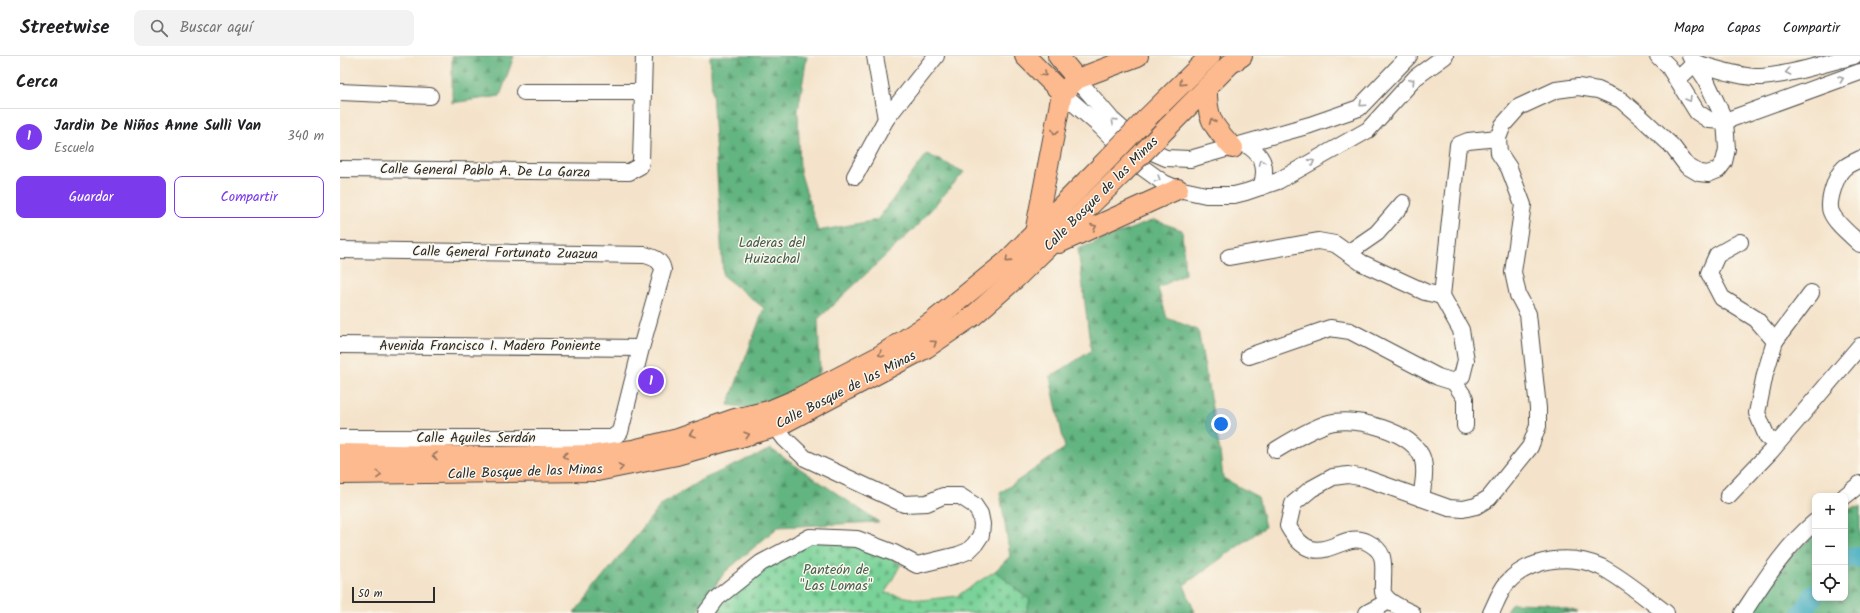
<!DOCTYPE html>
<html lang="es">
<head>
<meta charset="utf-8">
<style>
	body { margin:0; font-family:Kalam,sans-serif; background:#f2f2f2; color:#202124 }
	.controls { position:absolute; right:12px; bottom:12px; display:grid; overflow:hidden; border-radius:8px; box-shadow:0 2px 6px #0003 }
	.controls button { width:36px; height:36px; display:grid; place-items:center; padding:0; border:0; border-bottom:1px solid #e0e0e0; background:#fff; color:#202124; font:20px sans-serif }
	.scale { position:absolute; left:12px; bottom:10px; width:83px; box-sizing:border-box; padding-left:4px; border:2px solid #2b2b2b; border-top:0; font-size:11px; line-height:14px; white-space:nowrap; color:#2b2b2b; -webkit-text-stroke:3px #fbf7ec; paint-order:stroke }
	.you { position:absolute; left:881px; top:368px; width:14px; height:14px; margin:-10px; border:3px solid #fff; border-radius:50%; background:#1a73e8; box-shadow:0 0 0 6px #1a73e833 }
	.badge { display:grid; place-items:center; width:26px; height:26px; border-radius:50%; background:#7c3aed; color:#fff; font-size:13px; font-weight:700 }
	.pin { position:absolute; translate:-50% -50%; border:2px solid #fff; box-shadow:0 1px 4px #0006 }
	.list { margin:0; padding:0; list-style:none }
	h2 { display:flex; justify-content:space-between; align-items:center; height:52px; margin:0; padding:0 16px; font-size:17px }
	h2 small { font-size:13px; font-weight:400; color:#757577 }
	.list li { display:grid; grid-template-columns:26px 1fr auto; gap:12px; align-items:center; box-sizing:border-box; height:56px; padding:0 16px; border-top:1px solid #e0e0e0 }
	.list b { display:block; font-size:15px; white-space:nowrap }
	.list p { margin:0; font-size:13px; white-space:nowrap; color:#757577 }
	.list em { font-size:13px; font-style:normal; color:#757577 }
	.actions { display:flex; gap:8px; padding:12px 16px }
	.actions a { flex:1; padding:9px 0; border:1px solid #7c3aed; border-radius:8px; text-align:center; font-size:14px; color:#7c3aed }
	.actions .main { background:#7c3aed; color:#fff }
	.icon { flex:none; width:22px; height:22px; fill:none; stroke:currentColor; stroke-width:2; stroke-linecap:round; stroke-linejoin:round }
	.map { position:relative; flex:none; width:1520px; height:557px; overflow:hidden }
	header { display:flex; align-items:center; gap:24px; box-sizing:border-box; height:56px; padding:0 20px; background:#fff; border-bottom:1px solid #e0e0e0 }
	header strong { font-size:19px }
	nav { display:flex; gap:22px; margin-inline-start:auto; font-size:14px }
	.search { width:280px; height:36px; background:#f2f2f2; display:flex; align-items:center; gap:10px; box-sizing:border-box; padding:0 14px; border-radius:8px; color:#757577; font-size:15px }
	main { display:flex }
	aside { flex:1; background:#fff }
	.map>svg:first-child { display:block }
</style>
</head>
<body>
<header>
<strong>Streetwise</strong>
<div class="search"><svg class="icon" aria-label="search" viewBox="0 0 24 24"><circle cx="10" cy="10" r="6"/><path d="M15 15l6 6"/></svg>Buscar aquí</div>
<nav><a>Mapa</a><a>Capas</a><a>Compartir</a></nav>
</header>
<main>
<aside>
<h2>Cerca<small></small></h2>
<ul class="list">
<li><span class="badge">1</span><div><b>Jardin De Niños Anne Sulli Van</b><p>Escuela</p></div><em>340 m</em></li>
</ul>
<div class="actions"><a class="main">Guardar</a><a>Compartir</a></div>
</aside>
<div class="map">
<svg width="1520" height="557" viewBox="0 0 1520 557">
	<defs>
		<pattern id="forest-firs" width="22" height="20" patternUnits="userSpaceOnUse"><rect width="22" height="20" fill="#62b480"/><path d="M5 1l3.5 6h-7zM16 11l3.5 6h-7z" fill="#519369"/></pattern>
		<pattern id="cemetery-stones" width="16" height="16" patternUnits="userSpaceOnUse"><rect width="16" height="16" fill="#79d298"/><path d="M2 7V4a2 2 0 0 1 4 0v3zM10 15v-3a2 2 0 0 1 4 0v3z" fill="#69b483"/></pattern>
	</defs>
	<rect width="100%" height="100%" fill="#fbf7ec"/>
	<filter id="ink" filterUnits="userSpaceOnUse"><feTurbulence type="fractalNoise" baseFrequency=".025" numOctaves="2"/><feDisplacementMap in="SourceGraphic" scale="8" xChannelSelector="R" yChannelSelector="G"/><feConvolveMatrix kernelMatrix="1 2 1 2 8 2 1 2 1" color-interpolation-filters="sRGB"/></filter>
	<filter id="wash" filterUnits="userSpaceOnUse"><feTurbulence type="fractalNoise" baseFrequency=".012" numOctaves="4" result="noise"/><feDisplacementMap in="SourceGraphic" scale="16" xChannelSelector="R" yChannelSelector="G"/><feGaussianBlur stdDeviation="0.9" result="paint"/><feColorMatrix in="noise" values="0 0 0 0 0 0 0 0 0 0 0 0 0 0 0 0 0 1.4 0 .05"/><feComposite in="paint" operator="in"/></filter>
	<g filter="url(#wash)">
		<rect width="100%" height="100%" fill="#f4e3ca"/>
		<g fill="url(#forest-firs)" stroke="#467056">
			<path d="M112,0H174L160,40L112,47Z"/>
			<path d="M370,0H467L458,55L460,115L478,175L537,164L587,98L624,116L574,173L478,263L480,316L453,345L429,355L388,349L424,252L383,220Z"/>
			<path d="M814,164L842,174L845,218L818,232L827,262L858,274L880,396L883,422L918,441L925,471L844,529L855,557H686L690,544L655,515L670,500L660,437L725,392L710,321L751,295L738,193Z"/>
			<path d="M431,393L539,466L438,471L385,516L356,557H234L321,449L361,424Z"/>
			<path d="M1520,451V557H1412L1450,501L1475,478V542H1505V453Z"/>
			<path d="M1172,547L1208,548L1238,557H1165Z"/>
		</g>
		<path fill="url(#cemetery-stones)" stroke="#527e62" d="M471,485L518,487L561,508L545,537L582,544L617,540L655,515L690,544L686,557H372L424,511Z"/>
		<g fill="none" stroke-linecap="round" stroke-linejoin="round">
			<g stroke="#40acbe" stroke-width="20">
				<path d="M1505,502L1520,501"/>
				<path d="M1462,557L1475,537"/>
			</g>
		</g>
	</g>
	<g filter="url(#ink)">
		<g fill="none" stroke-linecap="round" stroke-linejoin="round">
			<defs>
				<g id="minor">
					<path d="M535,0L546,63"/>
					<path d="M1318,0L1329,11L1357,56L1369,64L1385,65L1520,16"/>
					<path d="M737,23L772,64L803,92L826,102L850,103L970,69L1019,52L1069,0"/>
					<path d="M1337,24L1355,7C1374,12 1402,22 1421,21C1450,19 1486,7 1514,0"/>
					<path d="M0,36L90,40"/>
					<path d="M184,36H303"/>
					<path d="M722,37L761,71L799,109L824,127L838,133L866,139H894L906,136L938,125L1028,74L1076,21L1105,0"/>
					<path d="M905,88C923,98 928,112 921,131"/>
					<path d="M1520,103C1515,106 1508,108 1504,112C1496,119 1487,146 1491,156C1496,168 1511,179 1520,188"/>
					<path d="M0,113L289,116L300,110L301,105L304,0"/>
					<path d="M515,120L546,63L596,0"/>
					<path d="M1400,186L1377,199L1369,217L1382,242L1416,263L1435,285"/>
					<path d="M0,194L305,199C315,202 321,204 323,214L301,292L280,376L272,382H0"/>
					<path d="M1008,197L1037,177L1063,147"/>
					<path d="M889,201L978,185L995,188L1022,207L1085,236L1102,240"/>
					<path d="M0,289L301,292"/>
					<path d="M909,300L990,272L1010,275L1098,321L1114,326L1122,320L1126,304L1121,274L1102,240L1118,89L1128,85L1158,82"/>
					<path d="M1114,326L1125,342V370"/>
					<path d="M1436,387L1427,381L1417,357L1425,318L1435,285L1471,237"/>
					<path d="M936,394C949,386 980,368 994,366C1020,362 1068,375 1081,399C1087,411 1083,429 1081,442"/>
					<path d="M1388,440L1431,395L1520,290"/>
					<path d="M1505,440L1520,428"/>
					<path d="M366,557L377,542L421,507L470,481L517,483L554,497L577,509L618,499L628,495L635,488L641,479L642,468L640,458L634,449L620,440H603L587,447L564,448L465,402L445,383L436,371L432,360"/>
					<path d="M1027,557L1049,545"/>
					<path d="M1072,557C1063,553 1050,548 1044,539C1042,536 1043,531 1043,527C1043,507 1047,496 1027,486C1002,472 976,521 948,470L953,448L971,433L993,421L1008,419L1025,422L1109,452L1123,453L1136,450L1149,442L1190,391L1198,370V352L1188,258L1178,239L1173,216L1183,149L1169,112L1159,97L1158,82L1163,69L1179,51L1216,34L1238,31L1258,34L1281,44L1303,63L1332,90L1347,110L1359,117L1368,118L1378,114L1384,106L1387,93L1385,65L1365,22L1350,0"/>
					<path d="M1151,557C1156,547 1160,535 1167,527C1189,502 1231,497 1261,511C1283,522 1306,542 1326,557"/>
					<path d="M1403,557C1425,524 1445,491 1475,466"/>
				</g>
				<g id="major">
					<path d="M685,0L722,37"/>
					<path d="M718,0L737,23"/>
					<path d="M867,31C866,62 873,70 893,92"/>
					<path d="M805,64L870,0"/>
					<path d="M827,72L890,8L902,0"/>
					<path d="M695,177L722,37L737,23L798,0"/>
					<path d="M719,187L838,133"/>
					<path d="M0,398L153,401L256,399L293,394L338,383L395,363L429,355L453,345L538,301L592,266L666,206L763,108"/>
					<path d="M0,418L257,415L337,399L436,371L586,292L633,260L676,222L783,117"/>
				</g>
			</defs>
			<use href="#minor" stroke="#494743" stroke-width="18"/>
			<use href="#major" stroke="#494743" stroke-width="22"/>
			<use href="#minor" stroke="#fff" stroke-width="16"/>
			<use href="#major" stroke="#fcba8e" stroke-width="20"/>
			<defs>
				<g id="major-bridge">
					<path d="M763,108L805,64"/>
					<path d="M783,117L827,72"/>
				</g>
			</defs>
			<use href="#major-bridge" stroke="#494743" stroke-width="22" stroke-linecap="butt"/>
			<use href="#major-bridge" stroke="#fcba8e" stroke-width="20"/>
		</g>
		<defs><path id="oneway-chevron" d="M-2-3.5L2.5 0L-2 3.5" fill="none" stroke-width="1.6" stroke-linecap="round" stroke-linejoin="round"/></defs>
		<g stroke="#a0a0a0">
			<use href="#oneway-chevron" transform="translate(1448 16) rotate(169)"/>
			<use href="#oneway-chevron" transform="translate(1501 23) rotate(-20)"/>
			<use href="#oneway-chevron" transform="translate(1072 25) rotate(-47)"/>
			<use href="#oneway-chevron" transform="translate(1349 43) rotate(59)"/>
			<use href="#oneway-chevron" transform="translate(1022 48) rotate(137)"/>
			<use href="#oneway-chevron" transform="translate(774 65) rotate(-136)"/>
			<use href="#oneway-chevron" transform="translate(922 106) rotate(-111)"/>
			<use href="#oneway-chevron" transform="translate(972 106) rotate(-29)"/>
			<use href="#oneway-chevron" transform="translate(818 123) rotate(31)"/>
		</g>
		<g stroke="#94725c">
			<use href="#oneway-chevron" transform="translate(704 18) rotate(45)"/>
			<use href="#oneway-chevron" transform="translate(842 27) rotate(136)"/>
			<use href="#oneway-chevron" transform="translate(872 65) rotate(-112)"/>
			<use href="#oneway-chevron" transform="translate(715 76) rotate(101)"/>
			<use href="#oneway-chevron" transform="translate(754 171) rotate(-24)"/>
			<use href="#oneway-chevron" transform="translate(668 204) rotate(136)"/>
			<use href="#oneway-chevron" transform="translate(594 287) rotate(-35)"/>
			<use href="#oneway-chevron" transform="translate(541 298) rotate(149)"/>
			<use href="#oneway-chevron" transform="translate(352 378) rotate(161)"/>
			<use href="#oneway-chevron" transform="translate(407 379) rotate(-16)"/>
			<use href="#oneway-chevron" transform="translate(95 400) rotate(-179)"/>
			<use href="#oneway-chevron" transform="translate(225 400) rotate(178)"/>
			<use href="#oneway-chevron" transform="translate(281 411) rotate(-10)"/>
			<use href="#oneway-chevron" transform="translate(39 419) rotate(1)"/>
		</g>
	</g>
	<g text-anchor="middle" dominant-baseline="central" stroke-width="3" stroke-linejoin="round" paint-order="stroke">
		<g font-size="14" fill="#2b2b2b" stroke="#fbf7ec">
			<text transform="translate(145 115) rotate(1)">Calle General Pablo A. De La Garza</text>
			<text transform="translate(761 138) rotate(-45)">Calle Bosque de las Minas</text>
			<text transform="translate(165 197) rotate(1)">Calle General Fortunato Zuazua</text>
			<text x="150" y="290">Avenida Francisco I. Madero Poniente</text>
			<text transform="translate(506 334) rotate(-27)">Calle Bosque de las Minas</text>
			<text x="136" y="382">Calle Aquiles Serdán</text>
			<text transform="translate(185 416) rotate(-2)">Calle Bosque de las Minas</text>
		</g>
		<g font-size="14" fill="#425d4c" stroke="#fbf7ec">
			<text x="432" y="187">Laderas del<tspan x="432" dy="16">Huizachal</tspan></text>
			<text x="496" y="514">Panteón de<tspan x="496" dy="16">"Las Lomas"</tspan></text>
		</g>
	</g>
</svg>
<div class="controls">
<button>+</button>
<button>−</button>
<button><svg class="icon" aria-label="locate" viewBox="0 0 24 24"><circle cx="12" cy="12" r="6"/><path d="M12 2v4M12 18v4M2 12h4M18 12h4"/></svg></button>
</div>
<div class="scale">50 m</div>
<div class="you"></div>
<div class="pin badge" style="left:311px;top:325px">1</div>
</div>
</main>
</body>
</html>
